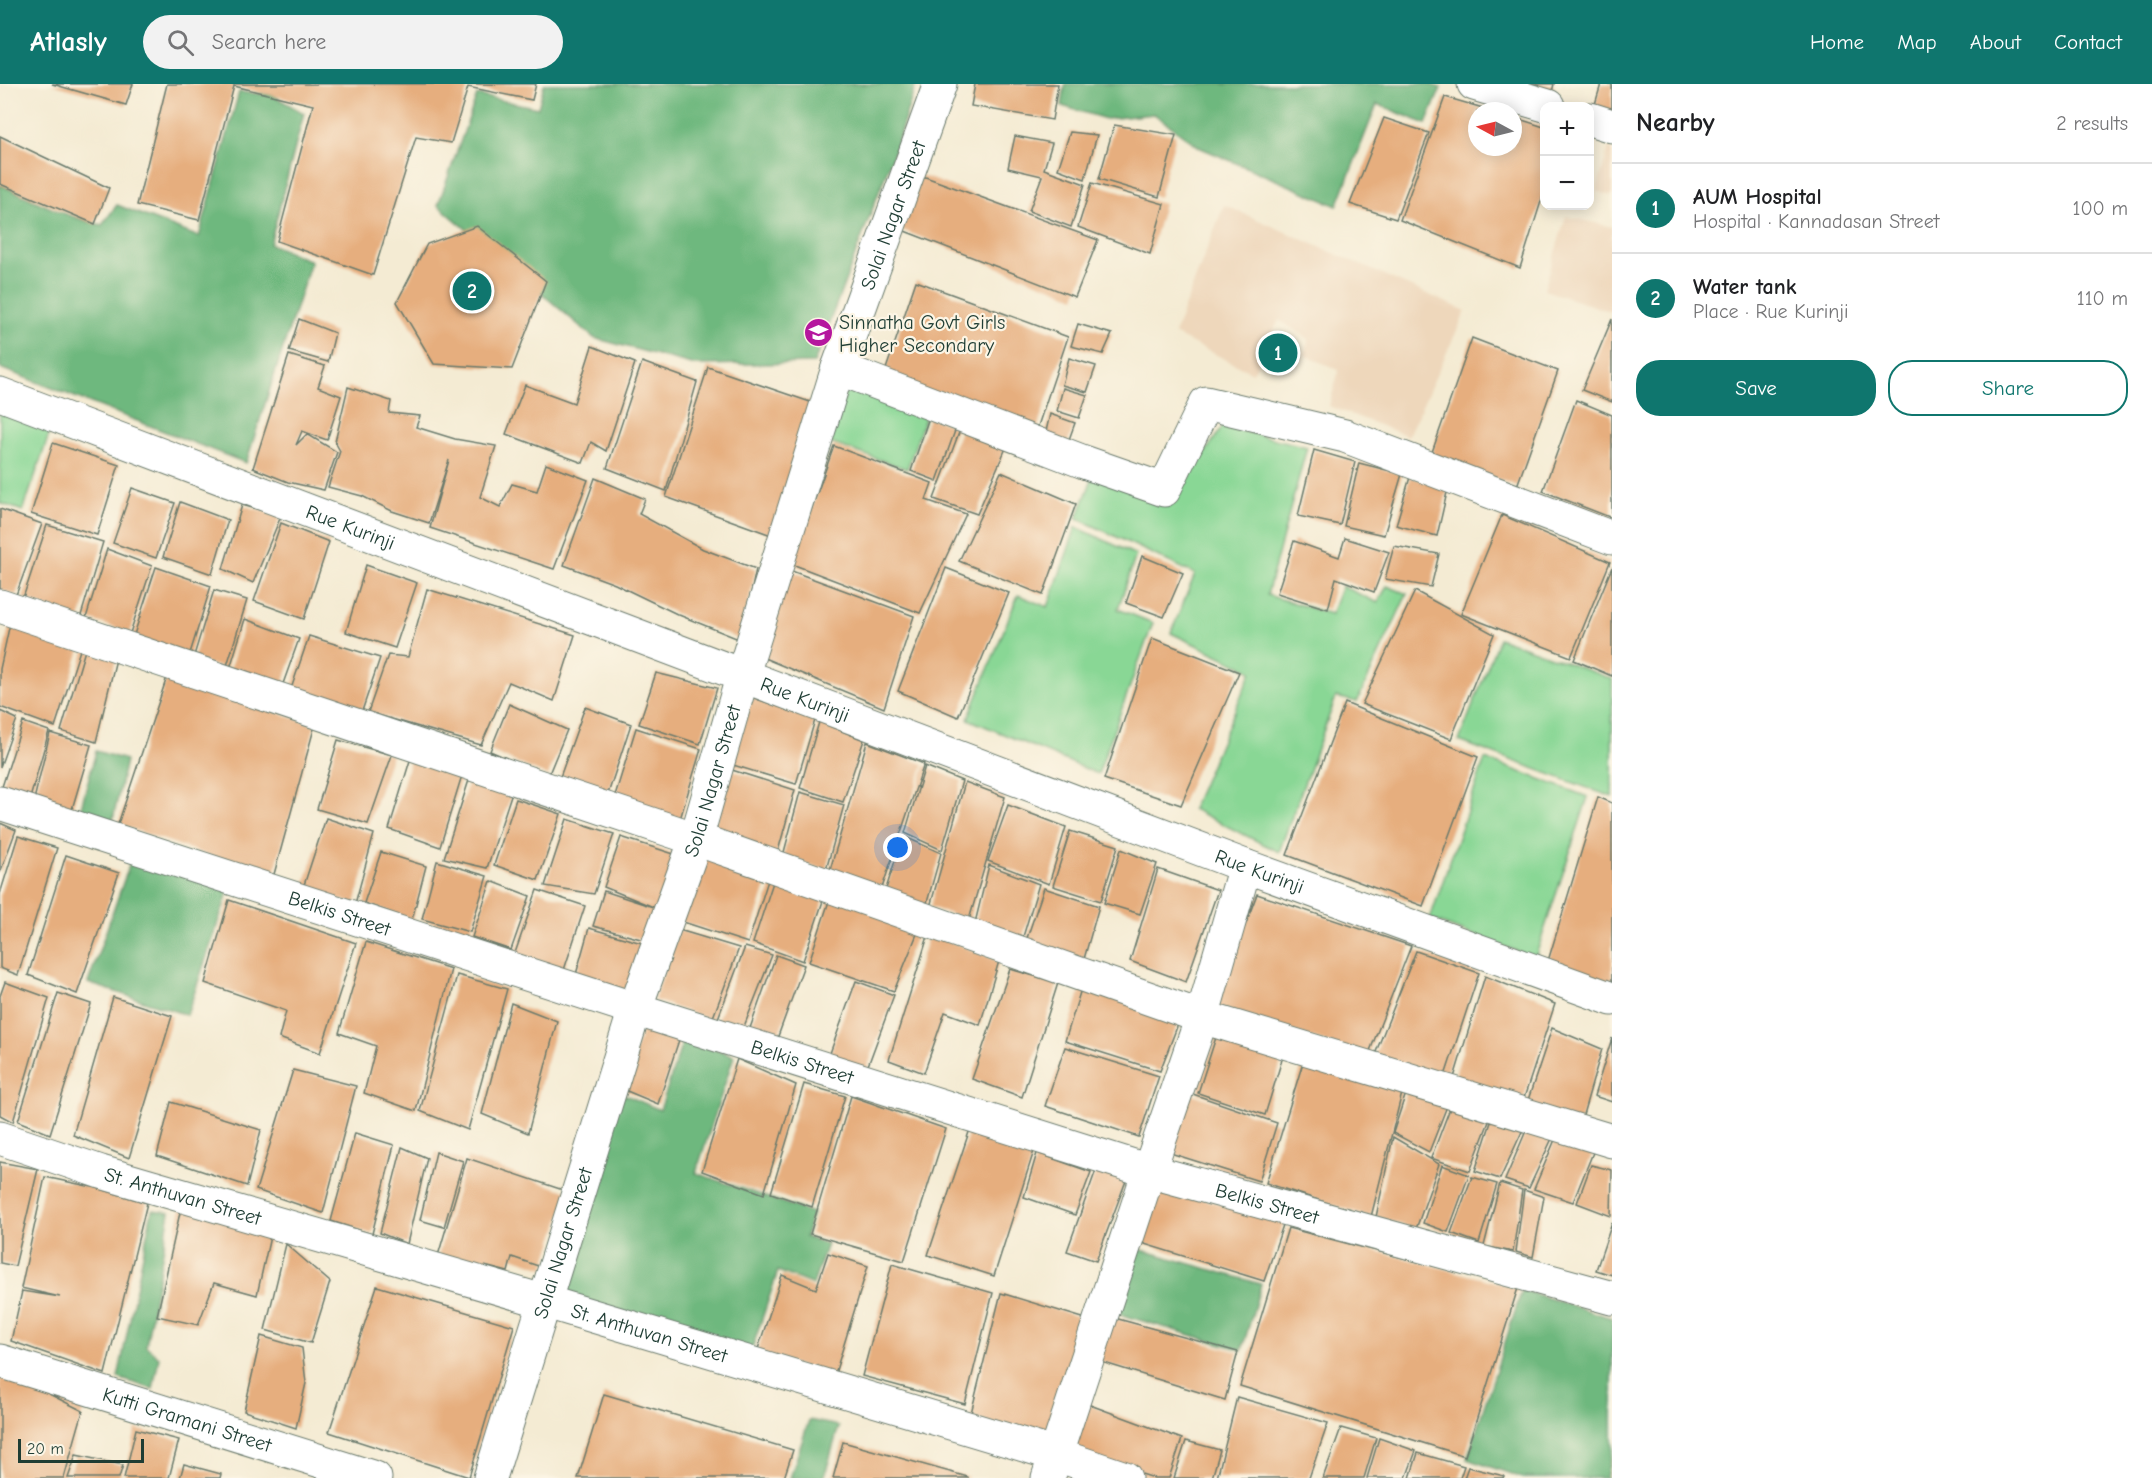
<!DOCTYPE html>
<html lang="en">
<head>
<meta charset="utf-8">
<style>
	body { margin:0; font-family:"Comic Neue",sans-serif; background:#f2f2f2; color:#202124 }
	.controls { position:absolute; right:18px; top:18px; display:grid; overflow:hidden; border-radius:12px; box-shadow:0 3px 15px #0003 }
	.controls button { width:54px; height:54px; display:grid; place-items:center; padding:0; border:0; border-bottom:2px solid #e0e0e0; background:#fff; color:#202124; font:30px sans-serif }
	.compass { position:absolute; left:1468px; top:18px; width:54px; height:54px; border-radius:50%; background:#fff; box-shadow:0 3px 15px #0003; rotate:277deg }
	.scale { position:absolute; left:18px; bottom:15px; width:126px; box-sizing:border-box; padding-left:6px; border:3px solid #1f3d34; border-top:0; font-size:16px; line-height:21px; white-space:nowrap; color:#1f3d34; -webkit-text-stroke:4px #fcf5e5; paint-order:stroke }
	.you { position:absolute; left:898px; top:764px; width:21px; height:21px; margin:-15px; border:4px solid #fff; border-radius:50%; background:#1a73e8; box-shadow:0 0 0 9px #1a73e833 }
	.badge { display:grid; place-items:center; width:39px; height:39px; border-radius:50%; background:#0f766e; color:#fff; font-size:20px; font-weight:700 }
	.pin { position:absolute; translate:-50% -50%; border:3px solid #fff; box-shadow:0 2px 6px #0006 }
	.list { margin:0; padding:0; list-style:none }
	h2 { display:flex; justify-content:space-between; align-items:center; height:78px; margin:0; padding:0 24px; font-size:26px }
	h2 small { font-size:20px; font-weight:400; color:#757577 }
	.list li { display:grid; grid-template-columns:39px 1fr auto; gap:18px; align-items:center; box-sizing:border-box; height:90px; padding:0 24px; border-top:2px solid #e0e0e0 }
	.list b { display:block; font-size:22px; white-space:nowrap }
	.list p { margin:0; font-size:20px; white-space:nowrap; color:#757577 }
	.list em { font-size:20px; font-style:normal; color:#757577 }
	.actions { display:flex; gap:12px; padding:18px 24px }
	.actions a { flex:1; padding:14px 0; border:2px solid #0f766e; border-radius:24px; text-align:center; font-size:21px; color:#0f766e }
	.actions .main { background:#0f766e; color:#fff }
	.icon { flex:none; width:33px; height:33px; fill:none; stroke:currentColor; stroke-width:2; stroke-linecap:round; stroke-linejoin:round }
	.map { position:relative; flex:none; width:1612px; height:1394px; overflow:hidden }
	header { display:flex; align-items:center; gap:36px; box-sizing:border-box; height:84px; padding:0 30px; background:#0f766e; color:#fff }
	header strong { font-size:28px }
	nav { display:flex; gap:33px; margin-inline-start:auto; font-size:21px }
	.search { width:420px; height:54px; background:#f2f2f2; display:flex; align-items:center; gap:15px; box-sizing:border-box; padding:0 21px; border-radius:33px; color:#757577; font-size:22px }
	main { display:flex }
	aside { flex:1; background:#fff }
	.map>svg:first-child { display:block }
</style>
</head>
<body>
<header>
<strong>Atlasly</strong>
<div class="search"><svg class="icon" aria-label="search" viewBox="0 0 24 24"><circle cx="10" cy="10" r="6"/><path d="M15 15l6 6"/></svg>Search here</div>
<nav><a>Home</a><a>Map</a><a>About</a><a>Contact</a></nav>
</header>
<main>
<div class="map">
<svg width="1612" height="1394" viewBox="0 0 1612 1394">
	<rect width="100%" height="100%" fill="#fcf5e5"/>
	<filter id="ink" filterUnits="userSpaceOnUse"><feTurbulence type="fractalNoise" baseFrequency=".0167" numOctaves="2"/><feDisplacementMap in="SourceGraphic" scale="12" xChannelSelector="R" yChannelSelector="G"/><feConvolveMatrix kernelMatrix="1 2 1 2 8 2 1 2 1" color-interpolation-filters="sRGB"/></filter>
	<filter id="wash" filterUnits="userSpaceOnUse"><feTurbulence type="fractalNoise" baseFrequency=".008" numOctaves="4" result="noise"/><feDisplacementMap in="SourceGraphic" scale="24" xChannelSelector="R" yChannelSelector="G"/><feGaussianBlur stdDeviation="1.35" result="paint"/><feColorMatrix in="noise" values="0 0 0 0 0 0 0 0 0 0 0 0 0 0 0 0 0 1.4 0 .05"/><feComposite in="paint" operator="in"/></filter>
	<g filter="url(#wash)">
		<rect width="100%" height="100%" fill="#f4ebd3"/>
		<g fill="#eed7bb">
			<path d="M1609,63L1612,64V112L1596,107Z"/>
			<path d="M1224,121L1466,227L1408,352L1329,322L1339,286L1304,271L1309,255L1279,236L1253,289L1174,250Z"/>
			<path d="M1566,132L1612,143V228L1544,206Z"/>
		</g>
		<g fill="#89d795" stroke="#548a64" stroke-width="1.5">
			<path d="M849,297L927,328L907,385L830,359Z"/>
			<path d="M0,320L53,339L23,427L0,419Z"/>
			<path d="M1223,342L1307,363L1267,511L1331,530L1342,502L1378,519L1387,502L1407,510L1357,618L1336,613L1279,768L1192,725L1252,587L1171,549L1195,490L1077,434L1094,390L1169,422Z"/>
			<path d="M1076,443L1136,471L1118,525L1153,539L1098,690L968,635L1018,511L1048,523Z"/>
			<path d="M1499,554L1612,595V713L1459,657Z"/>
			<path d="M1485,675L1588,713L1535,874L1430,835Z"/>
		</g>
		<g fill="#6eb87e" stroke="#467a59" stroke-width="1.5">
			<path d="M544,0H916L893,71L814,279L695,281L594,254L438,121L477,11L538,24Z"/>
			<path d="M1065,0H1428L1441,4L1426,40L1377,20L1337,122L1201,64L1154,30L1106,35L1062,22Z"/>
			<path d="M239,8L272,11L304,29L270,160L311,177L246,379L0,284V101C33,115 67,134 102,141L117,121L199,153Z"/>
			<path d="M96,667L126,676L112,740L79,731Z"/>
			<path d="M131,776L230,803L187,931L88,899Z"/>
			<path d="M684,953L734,972L696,1089L813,1129L805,1153L827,1160L813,1201L778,1187L751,1268L553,1209L619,1008L660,1026Z"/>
			<path d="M152,1126L170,1128L146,1262L159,1273L153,1305L118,1294Z"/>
			<path d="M1135,1164L1261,1200L1242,1266L1112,1228Z"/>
			<path d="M1522,1206L1612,1234V1366L1606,1394H1523L1467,1375Z"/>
			<path d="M809,1336L839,1342L824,1394H790Z"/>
		</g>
		<g id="blocks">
			<g fill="#e6ae7e">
				<path d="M52,0H133L126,21Z"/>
				<path d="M167,0H536L532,16L468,3L451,59L416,53L373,191L277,157L313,21L234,2L199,136L137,121Z"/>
				<path d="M975,0H1058L1052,36L971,22Z"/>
				<path d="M1529,0H1554L1552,8Z"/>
				<path d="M1601,0H1612V32L1593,27Z"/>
				<path d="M1445,13L1490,26L1477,27V63H1513V33L1544,43V108L1520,184L1400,136Z"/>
				<path d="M1384,34L1429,49L1396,135L1350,120Z"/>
				<path d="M1114,41L1176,51L1159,113L1099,95Z"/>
				<path d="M1070,48L1097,51L1085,95L1058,85Z"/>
				<path d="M0,52L109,104L95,140L0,100Z"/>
				<path d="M1015,52L1052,59L1044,85L1085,100L1071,143L1029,127L1042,92L1008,84Z"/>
				<path d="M920,91L1098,156L1075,213L902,146Z"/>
				<path d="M1092,99L1164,120L1150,170L1078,143Z"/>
				<path d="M477,142L546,197L512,285L434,280L397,218L427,160Z"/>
				<path d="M916,197L1068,253L1037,345L883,294Z"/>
				<path d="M299,235L335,249L328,278L289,267Z"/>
				<path d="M1612,235V318L1582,306Z"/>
				<path d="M1078,240L1112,250L1103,270L1071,262Z"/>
				<path d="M1472,254L1558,287L1517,402L1431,371Z"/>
				<path d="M592,262L635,279L606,367L591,358L583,379L506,350L525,301L574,319Z"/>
				<path d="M289,271L325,282L318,303L341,312L327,356L302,347L296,361L307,350L337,368L324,406L288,398L253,384Z"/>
				<path d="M1069,274L1096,282L1087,308L1062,301Z"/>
				<path d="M642,278L697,298L666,407L607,384Z"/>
				<path d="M708,283L816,320L774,452L666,413Z"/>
				<path d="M348,303L391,317L389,329L420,332L416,343L455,355L496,362L480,413L500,423L512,400L537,407L546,380L588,396L554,485L430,444L449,376L429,439L392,427L362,412L328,403L340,367L335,358Z"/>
				<path d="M1063,304L1087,311L1079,334L1057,327Z"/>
				<path d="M1576,316L1612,331V434L1543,407Z"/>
				<path d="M1050,330L1075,339L1067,361L1044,356Z"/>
				<path d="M929,333L956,344L937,397L911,387Z"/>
				<path d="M960,346L1006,364L977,430L934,415Z"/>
				<path d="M53,359L119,381L97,451L31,430Z"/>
				<path d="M834,362L932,399L926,416L966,430L920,529L792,480Z"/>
				<path d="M1314,366L1355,378L1340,441L1298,432Z"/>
				<path d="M1359,379L1402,390L1384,451L1344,442Z"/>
				<path d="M1001,388L1076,420L1043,511L959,477Z"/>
				<path d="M1410,393L1448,404L1437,452L1396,441Z"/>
				<path d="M595,394L645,415L639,430L703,465L756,485L741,556L679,531L615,500L564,481Z"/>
				<path d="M132,404L175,419L156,474L113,459Z"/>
				<path d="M180,418L228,436L212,490L163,473Z"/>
				<path d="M242,421L281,432L253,499L223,485Z"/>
				<path d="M0,425L42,440L16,511L0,505Z"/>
				<path d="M1502,431L1610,478L1571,573L1461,530Z"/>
				<path d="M281,439L329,458L304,535L254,517Z"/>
				<path d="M47,441L103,458L80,535L23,514Z"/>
				<path d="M1345,454L1389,468L1374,508L1336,494L1328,525L1277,509L1294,457L1339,473Z"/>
				<path d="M1394,462L1439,470L1431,503L1385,495Z"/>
				<path d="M107,465L152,482L130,549L86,534Z"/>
				<path d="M1142,472L1183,489L1164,533L1126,519Z"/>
				<path d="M366,481L417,499L395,564L346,548Z"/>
				<path d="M156,483L211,502L187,579L131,560Z"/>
				<path d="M1612,483V592L1574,576Z"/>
				<path d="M946,484L1009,509L958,633L898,607Z"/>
				<path d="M789,486L914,532L884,624L764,574Z"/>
				<path d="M427,505L575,551L554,617L509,598L481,661L368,628L388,571L408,573Z"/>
				<path d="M214,506L247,516L226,585L193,575Z"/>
				<path d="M1415,507L1494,550L1451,655L1362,620Z"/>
				<path d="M12,530L81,563L55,643L0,623V585Z"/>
				<path d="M245,535L299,555L279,611L228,591Z"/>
				<path d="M309,552L380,574L361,630L290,608Z"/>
				<path d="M1152,554L1239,588L1181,721L1104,695Z"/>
				<path d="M85,566L116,575L96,658L61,647Z"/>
				<path d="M656,589L717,604L700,660L639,640Z"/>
				<path d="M167,593L315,641L273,794L118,740Z"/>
				<path d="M751,613L815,636L796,700L733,681Z"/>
				<path d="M1345,619L1478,673L1423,822L1287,771Z"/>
				<path d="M509,620L567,646L548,692L490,667Z"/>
				<path d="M585,623L631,640L608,710L560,693Z"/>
				<path d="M0,627L17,635L0,683Z"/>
				<path d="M23,638L49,647L29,718L0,709Z"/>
				<path d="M819,638L864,656L843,718L800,704Z"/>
				<path d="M636,644L701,665L678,742L613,718Z"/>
				<path d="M50,649L91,661L70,732L33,720Z"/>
				<path d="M338,656L392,671L368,740L317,725Z"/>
				<path d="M867,658L924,680L881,807L830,786Z"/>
				<path d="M412,670L463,688L440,763L389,745Z"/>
				<path d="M925,682L962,697L942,766L905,749Z"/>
				<path d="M732,686L795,706L777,771L712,749Z"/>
				<path d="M470,693L513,705L487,784L444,774Z"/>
				<path d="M965,698L1005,713L969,836L930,823Z"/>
				<path d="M800,708L844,721L826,786L783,772Z"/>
				<path d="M1598,713L1612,719V900L1548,877Z"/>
				<path d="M516,715L561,730L538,796L494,781Z"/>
				<path d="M1008,721L1066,743L1049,800L988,777Z"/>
				<path d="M326,734L374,750L355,820L303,804Z"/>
				<path d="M567,735L614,750L594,810L545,802Z"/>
				<path d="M0,739L16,746L0,789Z"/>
				<path d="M1070,747L1118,762L1101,817L1053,802Z"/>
				<path d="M18,752L57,764L18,891L0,884V810Z"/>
				<path d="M903,752L941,769L926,822L885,808Z"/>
				<path d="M621,753L680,772L652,858L593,842L604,807L656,824L604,803Z"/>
				<path d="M1121,765L1157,780L1140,830L1104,819Z"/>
				<path d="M702,767L770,790L748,859L677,836Z"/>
				<path d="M381,768L426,782L412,836L364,819Z"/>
				<path d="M66,771L119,789L77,910L28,891Z"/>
				<path d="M437,777L487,792L470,848L422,835Z"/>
				<path d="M989,781L1039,800L1022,856L975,839Z"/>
				<path d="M1158,785L1218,806L1186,898L1130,877Z"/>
				<path d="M775,792L825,811L803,877L753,859Z"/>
				<path d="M491,797L530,812L511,866L472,853Z"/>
				<path d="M1044,804L1099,822L1084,875L1026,857Z"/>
				<path d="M537,806L585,822L564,886L515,869Z"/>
				<path d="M1257,810L1411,862L1368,972L1215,922Z"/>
				<path d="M831,811L921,840L894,907L809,878Z"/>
				<path d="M229,816L356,859L320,969L279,954L286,927L205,899Z"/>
				<path d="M589,844L649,861L631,911L575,894Z"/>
				<path d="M679,846L739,864L712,936L654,916Z"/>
				<path d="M929,849L999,877L980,941L945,928L924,989L889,976Z"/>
				<path d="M366,858L451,885L416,1027L364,1009L376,962L339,949Z"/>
				<path d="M745,863L772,871L743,945L717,937Z"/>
				<path d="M1416,867L1479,889L1444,995L1374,973Z"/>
				<path d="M776,871L804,881L777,955L749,947Z"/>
				<path d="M1010,885L1058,899L1022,1013L972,995Z"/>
				<path d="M457,891L507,905L468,1046L420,1027Z"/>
				<path d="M1485,892L1555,920L1522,1020L1453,997Z"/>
				<path d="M856,897L894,911L866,987L829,972Z"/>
				<path d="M5,898L49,914L13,1038L0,1031V912Z"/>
				<path d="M1081,905L1180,935L1160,987L1065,957Z"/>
				<path d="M58,909L91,920L50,1050L18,1037Z"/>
				<path d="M113,913L172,932L129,1074L73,1051Z"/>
				<path d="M511,919L557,937L528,1049L482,1030Z"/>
				<path d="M644,941L679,956L658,1020L622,1005Z"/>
				<path d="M1552,944L1602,965L1580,1041L1525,1025Z"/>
				<path d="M1218,947L1284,969L1265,1031L1198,1009Z"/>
				<path d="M1612,954V1018L1594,1012Z"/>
				<path d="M1065,963L1159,992L1139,1053L1045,1022Z"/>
				<path d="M1305,972L1404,1001L1371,1133L1266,1099Z"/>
				<path d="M737,975L796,1001L764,1110L702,1087Z"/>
				<path d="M293,986L356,1002L323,1129L256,1106Z"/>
				<path d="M804,1000L845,1012L812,1123L771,1109Z"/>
				<path d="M1408,1003L1449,1017L1429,1068L1393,1049Z"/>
				<path d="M1187,1008L1277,1039L1259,1097L1167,1068Z"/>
				<path d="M851,1012L946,1045L904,1177L810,1150Z"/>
				<path d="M171,1018L261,1046L247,1102L157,1072Z"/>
				<path d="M1452,1019L1491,1032L1470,1087L1431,1074Z"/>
				<path d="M1493,1032L1525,1041L1500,1095L1475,1087Z"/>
				<path d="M1528,1042L1555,1048L1529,1104L1505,1096Z"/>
				<path d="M970,1045L1034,1067L994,1192L928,1171Z"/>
				<path d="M355,1049L394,1061L372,1150L331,1137Z"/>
				<path d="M1557,1051L1596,1061L1573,1118L1534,1105Z"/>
				<path d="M1393,1053L1439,1080L1416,1145L1376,1133Z"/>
				<path d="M402,1063L427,1074L407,1160L380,1149Z"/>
				<path d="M436,1068L463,1077L444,1143L420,1136Z"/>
				<path d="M1037,1069L1091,1088L1075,1131L1024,1113Z"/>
				<path d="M467,1074L569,1108L544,1184L512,1173L508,1188L485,1182L480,1189L437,1175Z"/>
				<path d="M0,1078L38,1085L15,1182L0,1179Z"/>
				<path d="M1442,1081L1469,1091L1448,1148L1423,1139Z"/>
				<path d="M1591,1081L1612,1086L1611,1132L1577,1119Z"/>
				<path d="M1096,1086L1127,1094L1096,1177L1067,1167Z"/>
				<path d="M45,1093L97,1104L147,1119L105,1290L11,1257L22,1207L60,1213L21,1204Z"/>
				<path d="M1472,1093L1497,1100L1479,1159L1451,1149Z"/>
				<path d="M1500,1099L1522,1106L1513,1168L1484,1162Z"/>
				<path d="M1152,1101L1284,1138L1264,1197L1138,1158Z"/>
				<path d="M1524,1106L1544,1113L1533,1173L1516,1168Z"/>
				<path d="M181,1124L271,1148L257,1211L214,1199L198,1241L157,1232Z"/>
				<path d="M1612,1139V1191L1596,1186Z"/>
				<path d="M1288,1144L1518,1204L1465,1372L1240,1302Z"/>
				<path d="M286,1160L330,1198L311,1259L265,1246Z"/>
				<path d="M828,1169L868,1182L834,1293L757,1268L782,1191L816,1205Z"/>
				<path d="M892,1180L993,1209L965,1320L862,1292Z"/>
				<path d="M377,1202L514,1242L469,1393L329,1348Z"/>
				<path d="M1001,1209L1086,1235L1047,1358L970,1333Z"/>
				<path d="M1111,1233L1238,1268L1225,1316L1098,1277Z"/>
				<path d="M261,1252L302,1264L306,1299L296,1344L244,1327Z"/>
				<path d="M0,1294L41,1306L83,1327L64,1394H0Z"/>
				<path d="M604,1310L793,1366L784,1394H578Z"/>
				<path d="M1237,1313L1328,1339L1309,1394H1217Z"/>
				<path d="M1082,1318L1182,1355L1169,1394H1154L1067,1366Z"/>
				<path d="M1341,1344L1376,1354L1364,1394H1323Z"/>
				<path d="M136,1345L179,1356L169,1394H124Z"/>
				<path d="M1379,1354L1416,1367L1406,1394H1367Z"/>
				<path d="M1186,1357L1220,1366L1212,1394H1174Z"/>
				<path d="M843,1358L968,1393V1394H833Z"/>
				<path d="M1418,1369L1464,1382L1460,1394H1410Z"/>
				<path d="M76,1371L123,1381L119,1394H68Z"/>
				<path d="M184,1380L221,1390L220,1394H180Z"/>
				<path d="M1468,1383L1504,1392L1503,1394H1464Z"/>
			</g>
		</g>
	</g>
	<g filter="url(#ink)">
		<use href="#blocks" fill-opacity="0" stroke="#6a7a6c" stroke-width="1.5"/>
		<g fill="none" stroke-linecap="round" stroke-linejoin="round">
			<defs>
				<g id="minor">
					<path d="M1474,0L1548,22"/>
					<path d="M1590,35L1612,42"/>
					<path d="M838,284L1084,378L1164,406L1206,319L1345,352L1612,454"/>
					<path id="s1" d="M0,310L1245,782L1612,915"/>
					<path d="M0,522L696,755L1202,933L1612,1057"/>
					<path id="s2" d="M0,719L635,925L1149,1087L1612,1214"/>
					<path id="s3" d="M0,1054L101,1088L543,1217L1054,1370L1125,1394"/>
					<path id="s4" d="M0,1277L375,1394"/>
					<path id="s5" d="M490,1394L635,925L696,755L743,590L838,284L940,0"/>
					<path d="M1048,1394L1149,1087L1202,933L1245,782"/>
				</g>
			</defs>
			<use href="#minor" stroke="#6a7a6c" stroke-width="35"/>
			<use href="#minor" stroke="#fff" stroke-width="33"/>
		</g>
	</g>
	<defs>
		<symbol id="school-disc" viewBox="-11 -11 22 22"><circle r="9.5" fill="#b5179e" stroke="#fcf5e5"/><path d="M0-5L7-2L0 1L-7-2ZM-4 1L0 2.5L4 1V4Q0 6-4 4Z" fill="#fff"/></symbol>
	</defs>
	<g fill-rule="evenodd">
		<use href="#school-disc" x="802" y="232" width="33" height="33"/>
	</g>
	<g text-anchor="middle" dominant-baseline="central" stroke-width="4.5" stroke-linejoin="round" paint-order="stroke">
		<g font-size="20" fill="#1f3d34" stroke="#fcf5e5">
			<text stroke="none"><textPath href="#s5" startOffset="1326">Solai Nagar Street</textPath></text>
			<text stroke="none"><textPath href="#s1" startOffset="375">Rue Kurinji</textPath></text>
			<text stroke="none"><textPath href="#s1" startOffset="861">Rue Kurinji</textPath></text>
			<text stroke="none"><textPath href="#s5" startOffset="732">Solai Nagar Street</textPath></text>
			<text stroke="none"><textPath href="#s1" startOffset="1347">Rue Kurinji</textPath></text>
			<text stroke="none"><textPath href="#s2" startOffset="357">Belkis Street</textPath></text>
			<text stroke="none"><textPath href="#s2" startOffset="843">Belkis Street</textPath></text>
			<text stroke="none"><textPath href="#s3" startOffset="192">St. Anthuvan Street</textPath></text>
			<text stroke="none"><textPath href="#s2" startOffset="1329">Belkis Street</textPath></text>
			<text stroke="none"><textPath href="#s5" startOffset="246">Solai Nagar Street</textPath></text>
			<text stroke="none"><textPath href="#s3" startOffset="678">St. Anthuvan Street</textPath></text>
			<text stroke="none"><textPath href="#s4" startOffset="196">Kutti Gramani Street</textPath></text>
		</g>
		<g font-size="20" fill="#1f3d34" stroke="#fcf5e5" text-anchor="start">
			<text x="839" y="238">Sinnatha Govt Girls<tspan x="839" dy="23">Higher Secondary</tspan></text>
		</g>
	</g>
</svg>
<div class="controls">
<button>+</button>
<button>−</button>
</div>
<svg class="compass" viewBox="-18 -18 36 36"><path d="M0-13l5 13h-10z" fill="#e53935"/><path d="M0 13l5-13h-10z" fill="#757577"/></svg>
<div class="scale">20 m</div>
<div class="you"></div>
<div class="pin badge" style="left:1278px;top:269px">1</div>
<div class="pin badge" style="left:472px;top:207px">2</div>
</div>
<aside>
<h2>Nearby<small>2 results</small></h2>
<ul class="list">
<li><span class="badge">1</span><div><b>AUM Hospital</b><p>Hospital · Kannadasan Street</p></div><em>100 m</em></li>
<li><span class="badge">2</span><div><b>Water tank</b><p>Place · Rue Kurinji</p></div><em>110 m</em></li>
</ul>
<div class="actions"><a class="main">Save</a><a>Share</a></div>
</aside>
</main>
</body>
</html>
